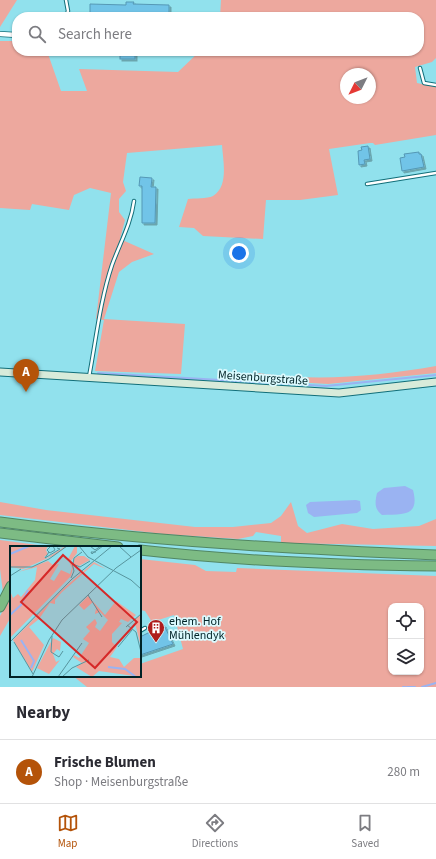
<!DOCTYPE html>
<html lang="en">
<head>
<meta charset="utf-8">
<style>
	body { margin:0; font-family:"Source Sans 3",sans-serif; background:#f2f2f3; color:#2b2b33 }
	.controls { position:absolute; right:12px; bottom:12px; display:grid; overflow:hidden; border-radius:8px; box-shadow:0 1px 3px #0004 }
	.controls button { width:36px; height:36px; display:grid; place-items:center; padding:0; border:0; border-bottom:1px solid #e1e1e2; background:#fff; color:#2b2b33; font:20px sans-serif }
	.compass { position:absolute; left:340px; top:68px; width:36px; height:36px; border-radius:50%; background:#fff; box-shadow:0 1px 3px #0004; rotate:228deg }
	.you { position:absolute; left:239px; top:253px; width:14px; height:14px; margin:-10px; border:3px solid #fff; border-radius:50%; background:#1a73e8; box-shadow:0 0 0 6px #1a73e833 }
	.badge { display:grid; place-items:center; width:26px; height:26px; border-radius:50%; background:#b45309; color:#fff; font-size:13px; font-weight:700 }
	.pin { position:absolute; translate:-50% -33px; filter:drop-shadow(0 1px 2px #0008) }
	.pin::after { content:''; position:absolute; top:21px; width:14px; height:12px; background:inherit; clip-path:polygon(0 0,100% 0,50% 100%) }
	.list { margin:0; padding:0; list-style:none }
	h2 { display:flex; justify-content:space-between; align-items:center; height:52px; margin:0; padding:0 16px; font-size:17px }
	h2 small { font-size:13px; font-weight:400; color:#7c7c81 }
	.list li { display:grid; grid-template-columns:26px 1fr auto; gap:12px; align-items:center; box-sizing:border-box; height:64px; padding:0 16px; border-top:1px solid #e1e1e2 }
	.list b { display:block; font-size:15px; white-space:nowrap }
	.list p { margin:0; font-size:13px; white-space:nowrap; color:#7c7c81 }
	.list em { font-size:13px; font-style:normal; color:#7c7c81 }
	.icon { flex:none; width:22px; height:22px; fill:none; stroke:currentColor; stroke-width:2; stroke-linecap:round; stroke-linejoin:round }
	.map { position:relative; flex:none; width:436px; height:687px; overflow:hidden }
	.search { position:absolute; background:#fff; box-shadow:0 1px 3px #0004; left:12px; right:12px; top:12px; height:44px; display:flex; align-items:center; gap:10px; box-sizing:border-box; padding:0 14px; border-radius:16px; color:#7c7c81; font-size:15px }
	.sheet { height:116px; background:#fff }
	nav { display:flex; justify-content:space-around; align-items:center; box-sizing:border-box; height:56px; border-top:1px solid #e1e1e2; background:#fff; font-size:11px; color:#7c7c81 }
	nav a { display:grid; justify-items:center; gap:2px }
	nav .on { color:#b45309 }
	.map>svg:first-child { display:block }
</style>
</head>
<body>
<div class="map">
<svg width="436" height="687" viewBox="0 0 436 687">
	<defs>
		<filter id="shadow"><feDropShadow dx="2" dy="2" stdDeviation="0" flood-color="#0004"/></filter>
	</defs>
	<rect width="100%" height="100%" fill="#91e1ed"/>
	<g fill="#eda89e" fill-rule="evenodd">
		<path d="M0,0H17L0,27Z"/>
		<path d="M221,0H436V58L432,62L415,67L417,83L436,87V135L375,145L373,143H370L329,149L338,195L300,200H266L263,239L203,236L194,228L179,227L188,199C195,198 207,199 213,196C229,186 223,161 222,145L127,153L123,182L126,191L119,199V212L125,220L120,239L154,254L132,262L119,272L104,319L185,324L181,374L95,371L104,320L96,319L111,193L90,188L74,195L69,210L32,204L30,210L0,208V41H17V51H47L61,91H87L79,69L178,72L200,51H419V17H220ZM346,74H370V98H346Z"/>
		<path d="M436,366V373L328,384L259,380L258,373C317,382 378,376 436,366Z"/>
		<path d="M0,502L46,510L195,527H233L271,523L281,516L291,502L298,526L307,533L342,524L373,529L419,526L436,519V546L281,543V536L256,532L253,536L238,539L163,534L0,515Z"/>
		<path d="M0,540L53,547H11V578L3,593L0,569Z"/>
		<path d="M140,559L195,565L206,571L236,572L237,568L436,576V687H87L73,676H140V664L183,649L174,615L152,622L145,611L140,610ZM391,606H421V672H391Z"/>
		<path d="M11,596V617L0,636V616Z"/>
	</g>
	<g fill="#9ab3f2">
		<path d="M405,486L413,490C420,517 403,514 382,515C374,509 375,502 377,493L384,488Z"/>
		<path d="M356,500L360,501L361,510L357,513L314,517L308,513L306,505L310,502Z"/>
	</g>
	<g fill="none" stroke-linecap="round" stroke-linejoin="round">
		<g stroke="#9ab3f2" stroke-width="2">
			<path d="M98,373L326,386L436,375"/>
			<path d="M403,687H405"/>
			<path d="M407,687H415"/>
			<path d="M422,687L436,683"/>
		</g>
	</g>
	<g fill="#71c4e8" stroke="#5598b5" filter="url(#shadow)">
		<path d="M126,2H134L133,4L169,5V13H139V17H124V15L90,17V4L126,5Z"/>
		<rect x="120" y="51" width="15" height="8"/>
		<path d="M368,146L370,159L364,160L365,164L359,165L358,151L362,150L361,147Z"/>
		<path d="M419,152V154H421L424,167L402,171L400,158L405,157L404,154Z"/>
		<path d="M140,177L152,178L151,187H156L155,223H142V186H139Z"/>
		<path d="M164,625L173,644L140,655V637Z"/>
	</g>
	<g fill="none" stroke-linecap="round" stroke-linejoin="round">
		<defs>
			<g id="service">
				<path d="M66,0L68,11L66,17"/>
				<path d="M420,68L424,83L436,85"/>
				<path d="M367,184L436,173"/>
				<path d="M89,377C96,340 100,301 112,265C120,243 131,224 134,201"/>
				<path d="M140,631L145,628"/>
			</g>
			<path id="minor" d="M0,34L17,35"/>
			<path id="secondary" d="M0,372L339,393L436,382"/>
			<g id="motorway">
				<path d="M0,522C145,541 290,549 436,555"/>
				<path d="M0,533L118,547"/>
				<path d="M140,550C238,561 337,565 436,566"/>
				<path d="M0,607L11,586"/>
			</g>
		</defs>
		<use href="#service" stroke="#116e79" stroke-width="4.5"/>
		<use href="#minor" stroke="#116e79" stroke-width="6"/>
		<use href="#secondary" stroke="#116e79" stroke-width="9"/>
		<use href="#motorway" stroke="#518663" stroke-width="11"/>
		<use href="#service" stroke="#fff" stroke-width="2.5"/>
		<use href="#minor" stroke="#fff" stroke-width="4.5"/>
		<use href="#secondary" stroke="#d8ebda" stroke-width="7"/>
		<use href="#motorway" stroke="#7dbb84" stroke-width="9"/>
	</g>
	<defs>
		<symbol id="building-pin" viewBox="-11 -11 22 30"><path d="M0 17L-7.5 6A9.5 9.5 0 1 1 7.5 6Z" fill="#ae1d1b" stroke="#dbfafe"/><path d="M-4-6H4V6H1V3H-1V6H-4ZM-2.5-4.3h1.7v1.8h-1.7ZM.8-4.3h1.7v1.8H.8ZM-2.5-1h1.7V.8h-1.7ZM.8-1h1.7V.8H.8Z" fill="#fff"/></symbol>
	</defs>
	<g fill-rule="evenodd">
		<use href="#building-pin" x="146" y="618" width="20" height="27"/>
	</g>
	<g text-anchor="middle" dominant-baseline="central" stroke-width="3.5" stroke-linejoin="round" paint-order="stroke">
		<g font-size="12" fill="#002327" stroke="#dbfafe">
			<text transform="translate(263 378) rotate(4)">Meisenburgstraße</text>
		</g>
		<g font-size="12" fill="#002327" stroke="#dbfafe" text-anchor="start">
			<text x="169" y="621">ehem. Hof<tspan x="169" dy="14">Mühlendyk</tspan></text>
		</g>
	</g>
	<g transform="translate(10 546)">
		<rect width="131" height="131" fill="#91e1ed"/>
		<path d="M0,0H38L36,4L38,8L34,11L37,12L54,1L48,2L57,0L45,9L13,23L0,21ZM65,0H67V7L61,15L63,22L61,30L0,92V45L3,52L8,48L11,51L25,34L27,21L8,26L38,15L43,19L49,18L40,33L44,35L51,24L60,28L62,22L58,13ZM68,10H74L80,14L69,20L64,19V13ZM84,16L96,23L84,18L52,46L45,54V58L40,57L29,73L19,81L34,99L22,126L3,94L54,42ZM78,50L95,69L106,55L126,69L118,76L111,73L109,76L112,77L102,88V96L107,101L100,111L109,113L114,121L124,112H131V131L89,125L82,131L66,121L72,117L63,111L64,109L69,112L79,97L73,93L80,85L76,81L85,73L87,77L85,81L90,85L98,74L90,66L85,68L86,62L83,56L74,64L69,59ZM131,69V101L124,73ZM43,92L51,96L50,105L47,103L43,108L46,116L50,114L39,128L27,122Z" fill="#eda89e"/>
		<path fill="none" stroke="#9ab3f2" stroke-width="2" d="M0,8L19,0M0,69L11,59L18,44M11,94L24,115L21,122M98,121L115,123L126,131"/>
		<path fill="none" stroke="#57959e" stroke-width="1" d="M41,0L37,4L40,7L45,4L43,0M69,0L78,11L121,34L131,43M80,0L85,4L91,0M109,0L121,11M39,6L35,12L50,3L47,2M72,6L64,12L63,18L70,21L80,15M86,6H81L82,8L83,7L93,0M0,21H22L39,13L57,0M0,30L11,23M61,32L64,25L62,17M78,49L92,71M117,79L126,86L131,106M116,81L131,68M42,90L41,106L49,111L53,105M0,96L62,33L102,0M4,96L23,128M108,101L122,84M22,131L39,94L52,74L106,22L131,4M48,131L72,97M52,131L62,122L79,114"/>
		<path fill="#d62828" fill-opacity="0.15" stroke="#d62828" stroke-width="2" d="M53,9L127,76L85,122L11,56Z"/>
		<rect width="131" height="131" fill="none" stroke="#002327" stroke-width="2"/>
	</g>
</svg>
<div class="controls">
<button><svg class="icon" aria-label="locate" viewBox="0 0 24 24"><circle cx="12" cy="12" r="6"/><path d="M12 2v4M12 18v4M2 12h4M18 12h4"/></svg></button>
<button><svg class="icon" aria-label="layers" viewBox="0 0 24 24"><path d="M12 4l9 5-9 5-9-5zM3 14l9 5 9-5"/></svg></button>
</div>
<svg class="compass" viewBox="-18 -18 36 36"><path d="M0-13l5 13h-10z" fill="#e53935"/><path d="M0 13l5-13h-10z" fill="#7c7c81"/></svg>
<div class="you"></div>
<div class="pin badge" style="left:26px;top:392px">A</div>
<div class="search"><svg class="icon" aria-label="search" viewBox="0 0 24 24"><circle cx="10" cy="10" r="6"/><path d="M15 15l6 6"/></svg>Search here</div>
</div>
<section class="sheet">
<h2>Nearby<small></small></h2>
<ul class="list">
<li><span class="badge">A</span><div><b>Frische Blumen</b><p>Shop · Meisenburgstraße</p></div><em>280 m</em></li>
</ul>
</section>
<nav>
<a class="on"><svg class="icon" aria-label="map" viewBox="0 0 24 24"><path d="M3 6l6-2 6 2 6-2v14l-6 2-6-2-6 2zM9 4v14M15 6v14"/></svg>Map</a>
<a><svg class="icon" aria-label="directions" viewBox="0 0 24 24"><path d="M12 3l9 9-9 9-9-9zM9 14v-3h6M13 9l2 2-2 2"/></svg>Directions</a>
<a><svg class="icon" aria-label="saved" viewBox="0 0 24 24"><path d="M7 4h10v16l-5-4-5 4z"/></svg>Saved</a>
</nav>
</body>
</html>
